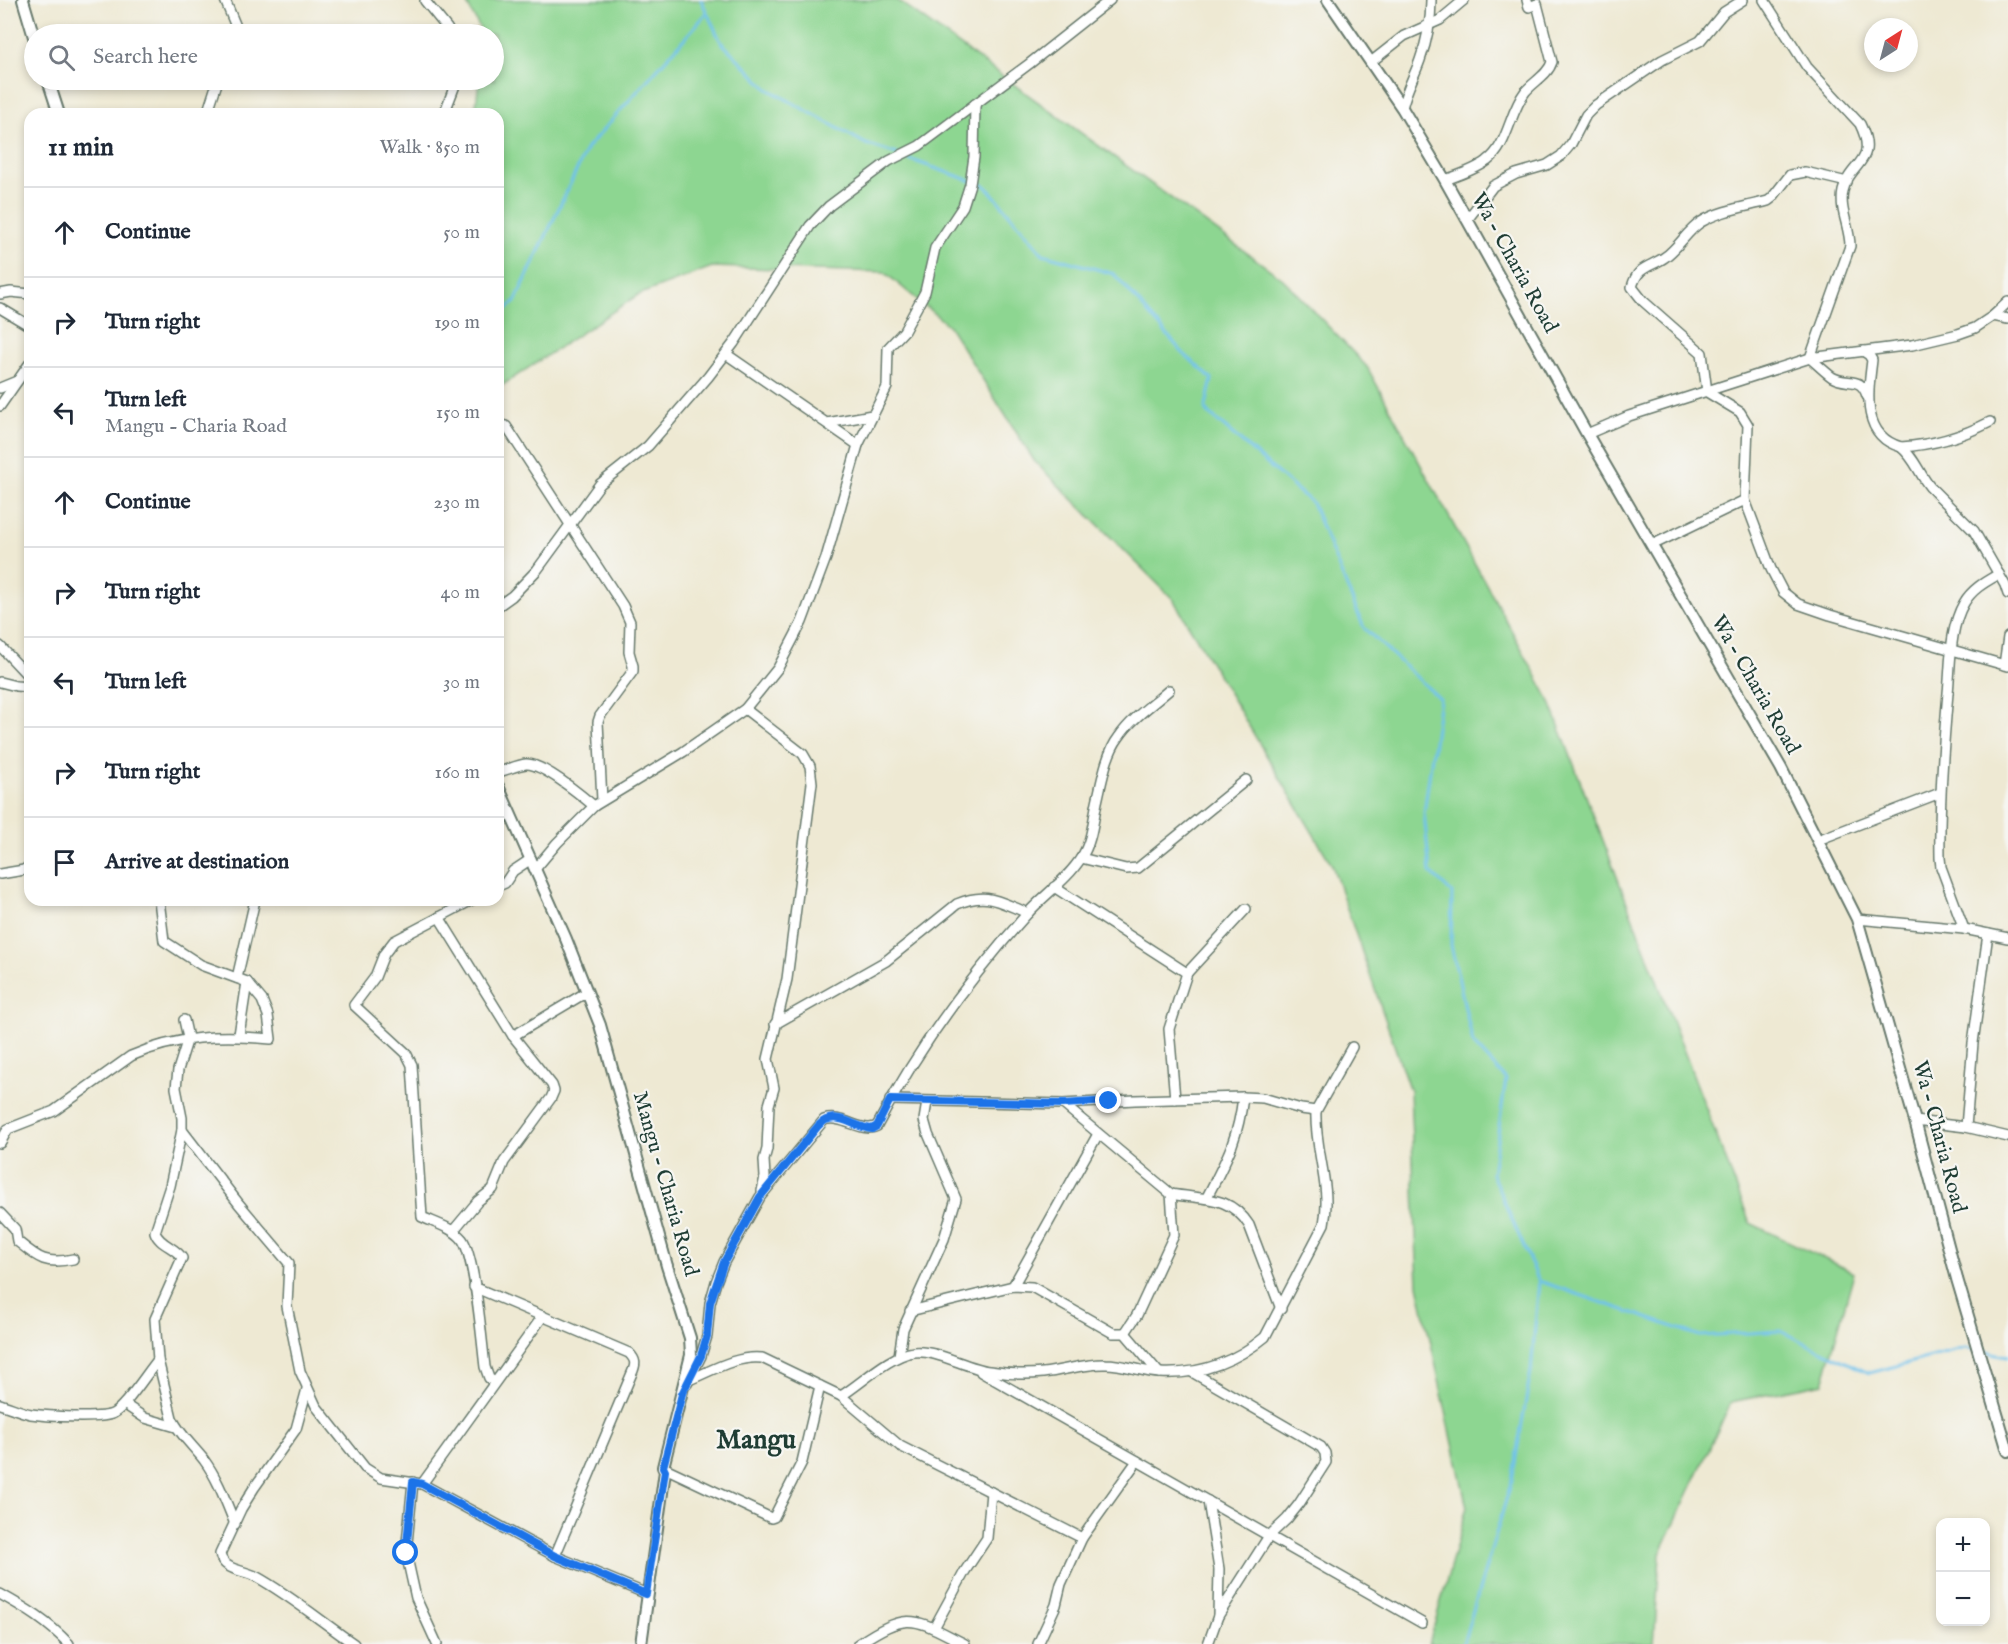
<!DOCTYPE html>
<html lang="en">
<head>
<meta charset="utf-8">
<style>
	body { margin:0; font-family:"IM FELL English",serif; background:#f2f2f3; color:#1f2937 }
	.controls { position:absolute; right:18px; bottom:18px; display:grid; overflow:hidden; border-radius:12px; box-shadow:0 3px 9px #0003 }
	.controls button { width:54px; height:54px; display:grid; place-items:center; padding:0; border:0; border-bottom:2px solid #e0e1e3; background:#fff; color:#1f2937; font:30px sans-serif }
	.compass { position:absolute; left:1864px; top:18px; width:54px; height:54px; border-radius:50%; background:#fff; box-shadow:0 3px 9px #0003; rotate:36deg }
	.stop { position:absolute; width:18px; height:18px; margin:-14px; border:4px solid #1a73e8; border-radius:50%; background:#fff }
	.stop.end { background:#1a73e8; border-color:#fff; box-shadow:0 2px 6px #0008 }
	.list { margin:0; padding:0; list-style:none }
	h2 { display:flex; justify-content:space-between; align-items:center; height:78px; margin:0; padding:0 24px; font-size:26px }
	h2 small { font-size:20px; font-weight:400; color:#747a83 }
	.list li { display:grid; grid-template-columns:39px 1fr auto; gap:18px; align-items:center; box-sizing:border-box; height:90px; padding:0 24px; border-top:2px solid #e0e1e3 }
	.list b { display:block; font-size:22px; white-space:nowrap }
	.list p { margin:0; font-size:20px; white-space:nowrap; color:#747a83 }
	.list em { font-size:20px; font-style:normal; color:#747a83 }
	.icon { flex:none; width:33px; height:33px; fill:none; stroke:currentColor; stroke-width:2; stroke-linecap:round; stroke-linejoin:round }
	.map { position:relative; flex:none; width:2008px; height:1644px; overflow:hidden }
	.search { position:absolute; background:#fff; box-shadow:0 3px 9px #0003; left:24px; top:24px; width:480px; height:66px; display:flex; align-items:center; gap:15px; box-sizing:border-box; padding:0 21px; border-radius:33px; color:#747a83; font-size:22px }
	.panel { position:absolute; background:#fff; box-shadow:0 3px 9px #0003; left:24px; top:108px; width:480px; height:798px; border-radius:18px }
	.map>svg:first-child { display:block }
</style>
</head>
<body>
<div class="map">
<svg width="2008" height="1644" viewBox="0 0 2008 1644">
	<rect width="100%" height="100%" fill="#f6f6f2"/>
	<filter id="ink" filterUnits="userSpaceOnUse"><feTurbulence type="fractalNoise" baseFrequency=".0167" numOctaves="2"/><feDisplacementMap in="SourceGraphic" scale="12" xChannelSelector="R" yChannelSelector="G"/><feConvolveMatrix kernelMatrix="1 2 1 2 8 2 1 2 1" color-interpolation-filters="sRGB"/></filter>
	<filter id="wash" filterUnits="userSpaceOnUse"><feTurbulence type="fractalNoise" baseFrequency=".008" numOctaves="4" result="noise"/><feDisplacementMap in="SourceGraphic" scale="24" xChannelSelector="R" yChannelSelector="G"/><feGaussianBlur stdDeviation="1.35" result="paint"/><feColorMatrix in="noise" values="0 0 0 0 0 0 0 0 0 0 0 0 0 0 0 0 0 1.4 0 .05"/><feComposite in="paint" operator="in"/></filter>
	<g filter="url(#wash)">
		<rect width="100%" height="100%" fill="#eee9d3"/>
		<path fill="#8dd691" stroke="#568a62" stroke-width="1.5" d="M465,0H897L1283,279L1367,367L1548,697L1750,1223L1854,1273L1823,1383L1731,1402L1660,1554L1654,1644H1429L1467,1507L1418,1285L1410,1091L1332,865L1173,599L1035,462L949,326L884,272L712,267L638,295L498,388V114H475L479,80H494V34H483Z"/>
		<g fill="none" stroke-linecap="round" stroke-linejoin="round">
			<g stroke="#70c2eb" stroke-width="3">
				<path d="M701,0L721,42L768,89L866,144L897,154"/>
				<path d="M903,157L986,186L1043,254L1114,274L1183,353L1212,379L1205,410L1312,503L1364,628L1440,699L1424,813L1430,872L1452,893L1451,945L1473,1043L1506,1079L1492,1174L1539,1281L1531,1371L1512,1480L1463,1644"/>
				<path d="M498,316L515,302L587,148L707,13"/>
				<path d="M1539,1281L1700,1336L1780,1331L1869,1373L1966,1348L1974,1350"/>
				<path d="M1980,1351L2008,1356"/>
			</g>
		</g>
	</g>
	<g filter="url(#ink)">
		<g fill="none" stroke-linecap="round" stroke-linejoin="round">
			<defs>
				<g id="minor">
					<path d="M225,0L239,34"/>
					<path d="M1764,0L1807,67L1860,124C1879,163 1850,161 1843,191C1839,210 1850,227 1850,246L1810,358C1817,364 1824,371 1832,377C1847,386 1861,375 1867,396"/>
					<path d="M425,1L447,28L450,34"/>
					<path d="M1371,62L1404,36L1440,20L1464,0"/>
					<path d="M1402,108C1406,90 1414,77 1420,60C1427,41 1431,20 1431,0"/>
					<path d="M207,114L218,80"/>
					<path d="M444,114L457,80"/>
					<path d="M1445,180C1459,175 1475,170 1487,161C1508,146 1509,113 1525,92C1533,82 1548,75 1552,62L1537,4L1529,7L1527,0"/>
					<path d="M1847,182L1805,172L1790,175L1772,198L1768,201C1746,207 1721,210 1701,222C1687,231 1679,247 1665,257C1650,268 1638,265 1632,287L1643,301L1702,353L1707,392L1740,412L1748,425L1745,500L1771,569L1783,592L1798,604L1830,615L2008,666"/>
					<path d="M1467,220L1493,186L1516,174L1547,165L1561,156L1571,144L1586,115L1596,105L1662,60L1700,41L1724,12L1743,0"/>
					<path d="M0,294L11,292L30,294"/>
					<path d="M0,308L30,326"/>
					<path d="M1993,316L2008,319"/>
					<path d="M1863,351L1869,355L1872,360C1868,393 1861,436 1901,447"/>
					<path d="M726,354L858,445"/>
					<path d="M0,388L17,381"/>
					<path d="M0,406L30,363"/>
					<path d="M1990,422C1963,436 1932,445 1901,447C1915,458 1919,474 1930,487L1974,531L2005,585L2008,594"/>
					<path d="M827,423L872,415"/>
					<path d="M498,424L506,426L623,606L630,622L629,652L633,666V671L600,716L598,722L602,800"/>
					<path d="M1587,434L1629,416L1810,358L1912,345L1958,334L1975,328L1993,316L2008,302"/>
					<path d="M1652,545L1745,500"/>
					<path d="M498,606L512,596L537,570L600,484L648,446L708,377L734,343L810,226L829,206L889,161L919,146L1029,64L1110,0"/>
					<path d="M0,646L30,678"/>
					<path d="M2004,665L2008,637"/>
					<path d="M0,682L16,686L30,687"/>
					<path d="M745,709L803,754L810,766L812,783L787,979L768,1059L774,1088L769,1105L767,1149L764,1160L765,1177L762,1191"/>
					<path d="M498,772C507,770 517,765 526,764C542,763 581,795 594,806"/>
					<path d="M1818,840L1940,793"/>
					<path d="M1081,858L1126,869L1138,868L1246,780"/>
					<path d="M535,869L557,843L594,806L683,752L745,709L778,668L802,622L826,558L858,445L887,387L888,348L904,331L925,292L935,248L963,206L970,184L974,157L975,104"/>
					<path d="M0,874L24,870L30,865"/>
					<path d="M498,886L505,883L513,871L531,859"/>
					<path d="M1054,887L1187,973L1246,909"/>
					<path d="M472,900L394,941L384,954L375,977L354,1005L406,1053L412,1065L422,1217C435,1223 453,1228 462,1239C475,1256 482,1343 485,1367L489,1378L494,1382"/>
					<path d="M439,917L513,1036L552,1085L554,1091L551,1098L504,1162L493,1189L478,1201L453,1231"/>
					<path d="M1857,919L1964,929L2008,938"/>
					<path d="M1964,929L1941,867L1940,858C1939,802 1943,748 1948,693C1951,664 1949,629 1964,603C1972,589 1985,582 1999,574"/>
					<path d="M237,978L255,900"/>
					<path d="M184,1020L188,1038L178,1070L176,1088L182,1118V1130L170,1186L155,1232C159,1245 176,1247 182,1258L155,1319L158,1360L172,1418C179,1434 193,1446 204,1460C218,1479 226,1502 235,1524"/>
					<path d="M775,1024L886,961L957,904C987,891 999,902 1028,913"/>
					<path d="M239,1035L247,982"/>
					<path d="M513,1036L587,992"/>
					<path d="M1175,1099L1169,1029L1187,973"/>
					<path d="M890,1100L1063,1104L1135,1100L1243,1097L1263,1098L1301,1109L1316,1111L1352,1047"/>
					<path d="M1063,1104L1171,1194C1203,1200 1229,1194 1249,1225L1281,1309"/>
					<path d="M1915,1121L1966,1127L2008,1137"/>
					<path d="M1966,1127L1973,1043L1988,934"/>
					<path d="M182,1130L239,1204L289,1263L287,1306L300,1371L316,1406L365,1468L381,1478L422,1484L555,1556L647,1594"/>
					<path d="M0,1143L8,1129L54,1111L131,1056C176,1036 222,1034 271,1039L268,1015L262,1000L247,982L201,965L164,941L159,900"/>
					<path d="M1207,1197C1226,1160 1238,1140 1243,1097"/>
					<path d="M0,1213L15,1229L17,1241C38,1258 45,1265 73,1259"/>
					<path d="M1013,1286L1098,1134"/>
					<path d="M474,1287L629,1353C636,1360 636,1364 632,1373L555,1556"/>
					<path d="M910,1311L1013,1286L1032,1287L1113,1333H1125L1159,1373"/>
					<path d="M1125,1333L1137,1315L1174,1235L1171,1194"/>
					<path d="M899,1356L903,1329L944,1239L956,1199L928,1134L924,1120L927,1102"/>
					<path d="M981,1372L1422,1623"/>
					<path d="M1192,1372L1321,1447L1325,1453L1326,1462L1299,1504L1287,1519L1269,1536L1218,1616"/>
					<path d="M689,1380C711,1371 737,1355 762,1358L841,1396L900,1446L1082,1538"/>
					<path d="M687,1384L701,1356L707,1336L710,1303L716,1282L724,1262L760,1197L824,1120C842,1114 863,1134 877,1126C917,1049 969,979 1027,914C1044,895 1067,880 1081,858C1092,842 1093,821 1097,802C1102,781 1106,754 1119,737C1132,718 1152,705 1169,690"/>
					<path d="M307,1389L296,1429L254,1488L241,1509L220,1554C223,1571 245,1570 257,1577C291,1596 322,1622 354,1644"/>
					<path d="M841,1396C862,1383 890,1355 914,1352C934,1349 967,1368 989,1371C1007,1374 1024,1375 1043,1373C1064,1371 1085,1363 1106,1364C1124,1364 1142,1372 1160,1373C1199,1375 1235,1362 1265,1337L1324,1224C1332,1186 1314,1149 1316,1111"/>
					<path d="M0,1404C10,1407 21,1412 31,1414C45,1416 103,1420 114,1413C127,1405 147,1373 158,1360"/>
					<path d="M124,1404L145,1418L176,1427"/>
					<path d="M663,1467L771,1518L774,1517L802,1462L820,1386"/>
					<path d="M413,1482L406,1553L416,1598L437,1644"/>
					<path d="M422,1484L543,1316"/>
					<path d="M0,1594C27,1609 47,1621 69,1644"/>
					<path d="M934,1628L965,1571L987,1538L991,1492"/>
					<path d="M858,1644C910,1610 913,1618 965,1644"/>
					<path d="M1038,1644L1056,1605L1061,1584L1082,1538L1137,1461"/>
					<path d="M1208,1644L1218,1616L1219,1569L1208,1501"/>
				</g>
				<g id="tertiary">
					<path d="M23,0L34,37"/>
					<path d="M1328,0L1402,108L1445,180L1587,434L1781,768L1857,919L1915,1121L1957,1279L2008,1451"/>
					<path d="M48,80L59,114"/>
					<path d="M498,786L566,939L600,1025L667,1266L690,1338L691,1355L663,1467L665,1471L641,1644"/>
				</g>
			</defs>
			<use href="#minor" stroke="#67796c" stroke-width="12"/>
			<use href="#tertiary" stroke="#67796c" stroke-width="14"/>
			<use href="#minor" stroke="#fff" stroke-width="9"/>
			<use href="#tertiary" stroke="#fff" stroke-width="10"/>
		</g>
	</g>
	<g fill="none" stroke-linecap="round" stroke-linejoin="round" filter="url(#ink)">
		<path stroke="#1a73e8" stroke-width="8" d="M406,1553L413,1482L422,1484L555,1556L646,1594L665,1471L663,1467L682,1394L701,1356L707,1336L710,1303L724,1262L760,1197L818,1126C835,1108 852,1127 872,1129L877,1126L890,1100L1063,1104L1109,1101"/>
	</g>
	<g text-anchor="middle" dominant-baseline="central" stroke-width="4.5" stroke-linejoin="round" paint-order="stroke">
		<g font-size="21" fill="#1f3d34" stroke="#f6f6f2">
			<text transform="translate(1514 263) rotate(61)">Wa - Charia Road</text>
			<text transform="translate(1755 685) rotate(60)">Wa - Charia Road</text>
			<text transform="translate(1939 1137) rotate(75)">Wa - Charia Road</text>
			<text transform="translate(665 1184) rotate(74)">Mangu - Charia Road</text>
		</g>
		<g font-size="27" font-weight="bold" fill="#1f3d34" stroke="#f6f6f2">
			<text x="756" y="1441">Mangu</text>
		</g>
	</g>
</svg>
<div class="controls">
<button>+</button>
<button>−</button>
</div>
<svg class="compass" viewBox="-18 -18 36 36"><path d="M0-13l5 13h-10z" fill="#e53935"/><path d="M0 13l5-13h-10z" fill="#747a83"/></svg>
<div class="stop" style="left:406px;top:1553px"></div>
<div class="stop end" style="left:1109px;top:1101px"></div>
<div class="search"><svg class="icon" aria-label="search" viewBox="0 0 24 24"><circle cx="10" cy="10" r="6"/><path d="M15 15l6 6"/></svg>Search here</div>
<section class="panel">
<h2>11 min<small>Walk · 850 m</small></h2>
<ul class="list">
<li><svg class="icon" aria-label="ahead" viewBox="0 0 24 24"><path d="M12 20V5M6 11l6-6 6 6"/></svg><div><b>Continue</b></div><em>50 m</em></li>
<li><svg class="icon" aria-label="right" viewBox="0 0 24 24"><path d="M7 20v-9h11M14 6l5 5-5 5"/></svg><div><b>Turn right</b></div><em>190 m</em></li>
<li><svg class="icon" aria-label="left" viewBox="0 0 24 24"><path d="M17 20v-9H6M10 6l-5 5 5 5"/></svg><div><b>Turn left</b><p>Mangu - Charia Road</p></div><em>150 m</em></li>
<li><svg class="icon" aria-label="ahead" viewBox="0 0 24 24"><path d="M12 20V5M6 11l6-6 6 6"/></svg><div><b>Continue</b></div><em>230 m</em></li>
<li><svg class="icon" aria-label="right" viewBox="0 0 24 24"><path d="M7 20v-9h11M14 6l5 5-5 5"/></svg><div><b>Turn right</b></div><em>40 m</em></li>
<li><svg class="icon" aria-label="left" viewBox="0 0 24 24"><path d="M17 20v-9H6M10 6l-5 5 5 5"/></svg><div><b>Turn left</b></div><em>30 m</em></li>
<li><svg class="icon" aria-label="right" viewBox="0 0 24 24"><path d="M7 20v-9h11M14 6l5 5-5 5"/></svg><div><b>Turn right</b></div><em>160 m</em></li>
<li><svg class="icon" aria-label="arrive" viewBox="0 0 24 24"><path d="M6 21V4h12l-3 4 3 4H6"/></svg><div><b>Arrive at destination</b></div></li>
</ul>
</section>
</div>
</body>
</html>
